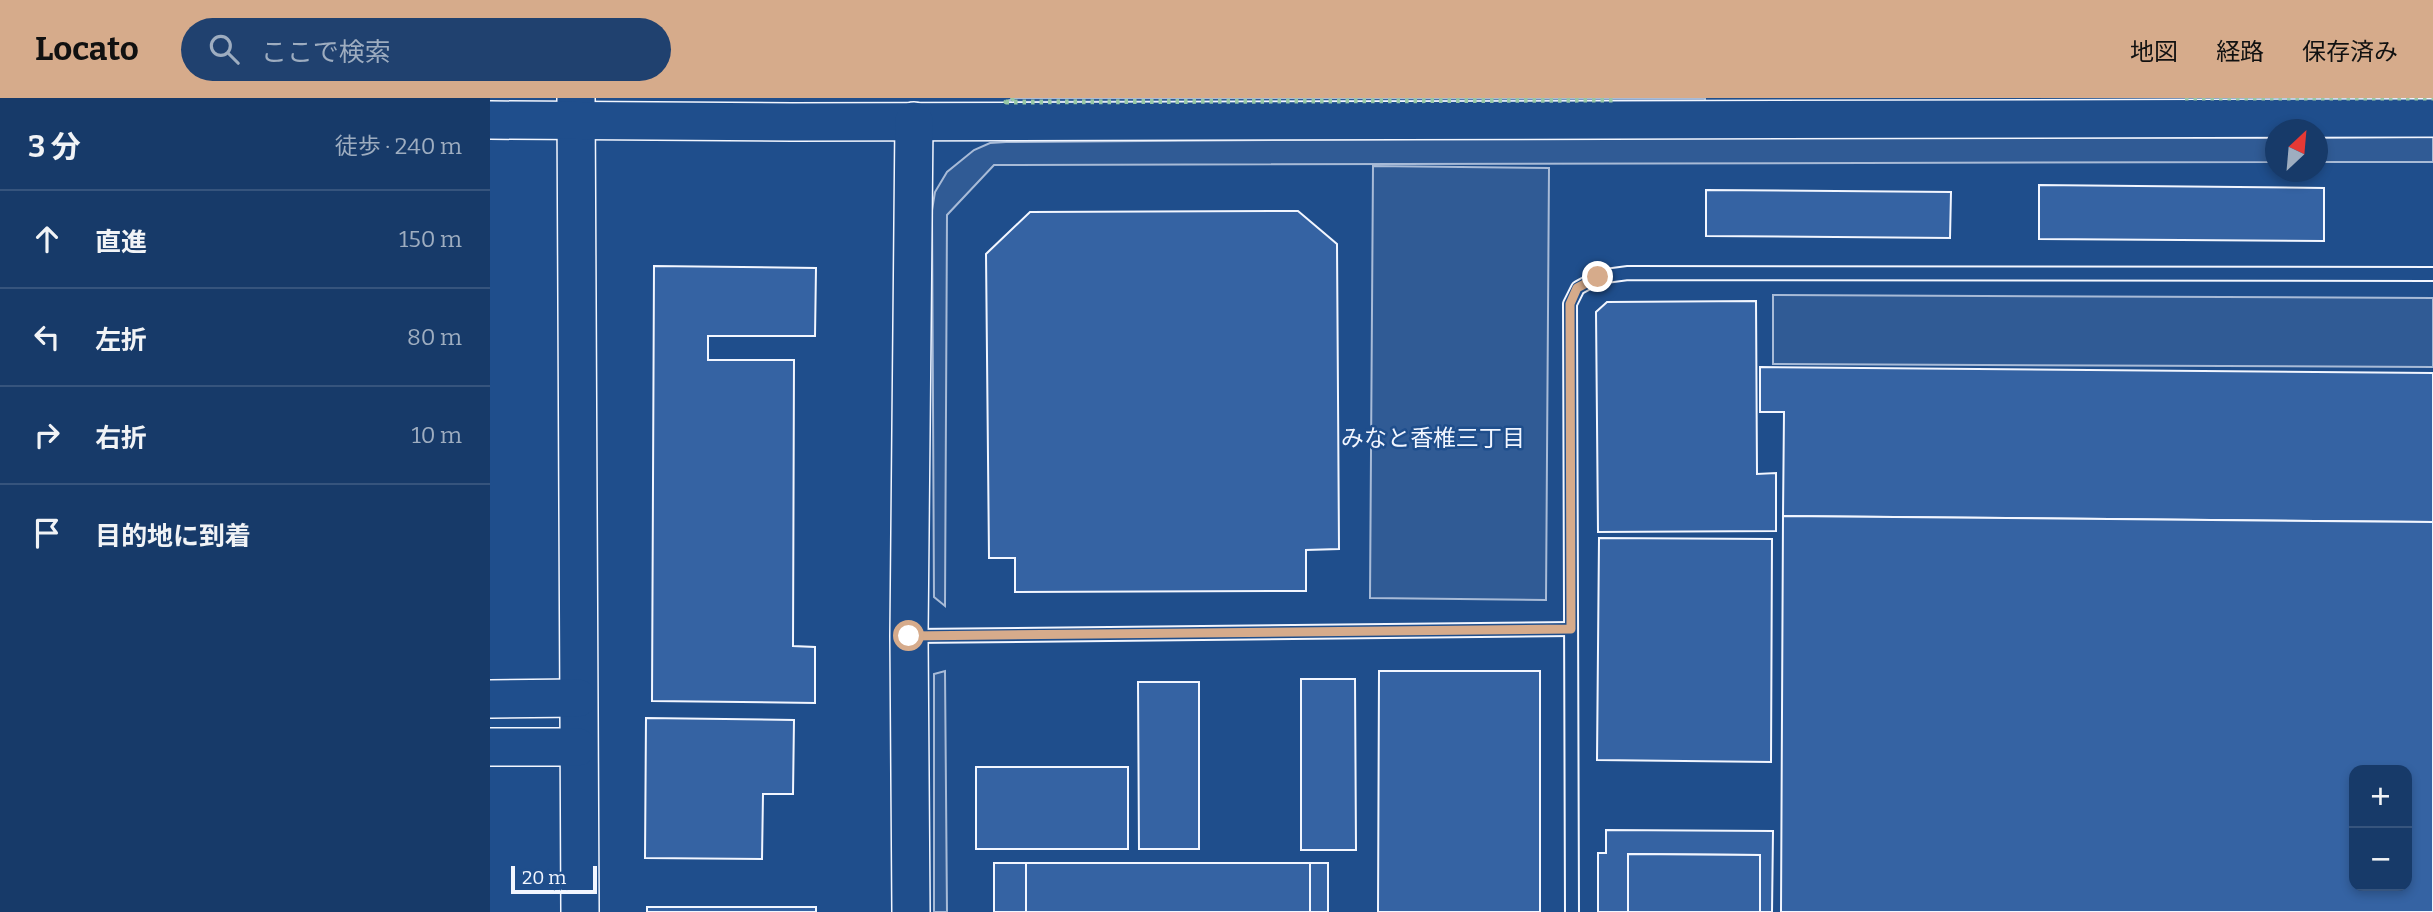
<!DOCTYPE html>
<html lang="ja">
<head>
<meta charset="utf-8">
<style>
	body { margin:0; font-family:Bitter,"Noto Sans JP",serif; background:#20416f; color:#f1f3f6 }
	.controls { position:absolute; right:21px; bottom:21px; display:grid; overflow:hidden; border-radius:14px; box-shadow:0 4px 10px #0003 }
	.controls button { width:63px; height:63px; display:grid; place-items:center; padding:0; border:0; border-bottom:2px solid #36547d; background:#173a69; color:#f1f3f6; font:35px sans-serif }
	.compass { position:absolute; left:1775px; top:21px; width:63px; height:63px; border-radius:50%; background:#173a69; box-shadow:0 4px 10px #0003; rotate:26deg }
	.scale { position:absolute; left:21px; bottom:18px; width:86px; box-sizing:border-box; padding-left:7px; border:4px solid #f2f6ff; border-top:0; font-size:19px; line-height:24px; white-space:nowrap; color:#f2f6ff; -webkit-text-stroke:5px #1f4e8c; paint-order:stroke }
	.stop { position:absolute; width:21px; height:21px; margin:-16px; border:5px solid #d6ab8b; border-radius:50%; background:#fff }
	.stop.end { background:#d6ab8b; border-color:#fff; box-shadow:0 2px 7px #0008 }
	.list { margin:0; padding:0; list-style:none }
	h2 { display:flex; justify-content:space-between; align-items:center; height:91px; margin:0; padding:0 28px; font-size:30px }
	h2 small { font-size:23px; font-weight:400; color:#9eadc0 }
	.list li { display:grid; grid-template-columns:46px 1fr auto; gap:21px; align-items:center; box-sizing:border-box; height:98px; padding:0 28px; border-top:2px solid #36547d }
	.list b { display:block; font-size:26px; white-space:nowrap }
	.list em { font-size:23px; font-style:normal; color:#9eadc0 }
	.icon { flex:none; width:38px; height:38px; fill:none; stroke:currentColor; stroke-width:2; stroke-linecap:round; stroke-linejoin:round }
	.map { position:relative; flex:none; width:1943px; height:814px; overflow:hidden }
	header { display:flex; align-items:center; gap:42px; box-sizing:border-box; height:98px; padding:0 35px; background:#d6ab8b; color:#111 }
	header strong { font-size:33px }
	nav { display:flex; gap:38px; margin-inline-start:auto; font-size:24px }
	.search { width:490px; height:63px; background:#20416f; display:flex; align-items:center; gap:18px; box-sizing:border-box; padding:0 24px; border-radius:38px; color:#9eadc0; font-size:26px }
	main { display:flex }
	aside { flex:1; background:#173a69 }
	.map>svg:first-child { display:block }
</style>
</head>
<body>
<header>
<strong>Locato</strong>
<div class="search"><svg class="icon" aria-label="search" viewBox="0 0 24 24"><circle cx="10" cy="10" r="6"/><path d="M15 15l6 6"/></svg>ここで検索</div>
<nav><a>地図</a><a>経路</a><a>保存済み</a></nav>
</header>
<main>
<aside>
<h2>3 分<small>徒歩 · 240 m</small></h2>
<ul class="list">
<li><svg class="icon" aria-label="ahead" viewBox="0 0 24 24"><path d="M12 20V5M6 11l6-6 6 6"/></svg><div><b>直進</b></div><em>150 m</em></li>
<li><svg class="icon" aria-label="left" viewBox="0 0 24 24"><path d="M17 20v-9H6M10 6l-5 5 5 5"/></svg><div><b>左折</b></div><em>80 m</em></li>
<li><svg class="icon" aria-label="right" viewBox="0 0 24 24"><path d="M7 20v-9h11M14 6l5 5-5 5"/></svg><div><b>右折</b></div><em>10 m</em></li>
<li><svg class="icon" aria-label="arrive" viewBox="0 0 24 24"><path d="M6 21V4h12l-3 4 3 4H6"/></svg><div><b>目的地に到着</b></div></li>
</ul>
</aside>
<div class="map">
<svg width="1943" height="814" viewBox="0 0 1943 814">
	<rect width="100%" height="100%" fill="#1f4e8c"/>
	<g fill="#305b95" stroke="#a8bbd7" stroke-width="2">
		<path d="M524,0H1215V2L516,4Z"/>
		<path d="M1215,39L1785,40V64L504,67L457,117L455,508L444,499L442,112L445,94L457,74L484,52L500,45L516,44Z"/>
		<path d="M1943,39V64H1828V40Z"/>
		<path d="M883,68L1059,70L1056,502L880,500Z"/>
		<path d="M1283,197L1943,200V269L1283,266Z"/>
		<path d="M455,573L457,814H444V576Z"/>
	</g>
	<g fill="#3563a3" stroke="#f2f6ff" stroke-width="2" fill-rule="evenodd">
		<path d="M1549,87L1834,90V143L1549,141Z"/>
		<path d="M1216,92L1461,94L1460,140L1216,138Z"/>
		<path d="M808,113L847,146L849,451L816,452V493L525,494V460H499L496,156L540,114Z"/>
		<path d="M164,168L326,170L325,238H218V262H304L303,548L325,549V605L162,603Z"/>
		<path d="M1266,203L1267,376L1286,375V433L1108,434L1106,214L1117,204Z"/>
		<path d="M1270,269L1943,275V424L1293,418L1294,314H1270Z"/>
		<path d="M1293,418L1943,424V814H1291ZM1864,672H1917V788H1864Z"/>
		<path d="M1109,440L1282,441L1281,664L1107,662Z"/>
		<path d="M889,573H1050V814H888Z"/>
		<path d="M811,581H865L866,752H811Z"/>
		<path d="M648,584H709V751H649Z"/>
		<path d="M156,620L304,622L303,696H273L272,761L155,760Z"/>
		<rect x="486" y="669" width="152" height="82"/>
		<path d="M1116,732L1283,733L1282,814H1270V757L1138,756V814H1108V755H1116Z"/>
		<path d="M1138,756L1270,757V814H1138Z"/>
		<rect x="504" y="765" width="32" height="49"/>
		<rect x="536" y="765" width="284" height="49"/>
		<rect x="820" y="765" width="18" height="49"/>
		<rect x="157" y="809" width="169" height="5"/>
	</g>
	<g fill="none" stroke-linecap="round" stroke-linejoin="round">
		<defs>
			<g id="lane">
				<path d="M423,538L1081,531"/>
				<path d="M1082,814L1080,206L1088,190L1108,179L1138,175L1943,176"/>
			</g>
			<g id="secondary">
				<path d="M86,0L90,814"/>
				<path d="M0,22L302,24L1943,20"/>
				<path d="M0,601L88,600"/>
				<path d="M0,649H88"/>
				<path d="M421,814L419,538L424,23"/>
			</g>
		</defs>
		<use href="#lane" stroke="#f2f6ff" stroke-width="16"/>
		<use href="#secondary" stroke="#f2f6ff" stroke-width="40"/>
		<use href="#lane" stroke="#1f4e8c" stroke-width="12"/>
		<use href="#secondary" stroke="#1f4e8c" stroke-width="37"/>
		<g stroke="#97c8a6" stroke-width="5" stroke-dasharray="3.5 5" stroke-linecap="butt">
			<path d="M524,0L516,4L1123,2"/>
			<path d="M1695,0H1943"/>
		</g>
	</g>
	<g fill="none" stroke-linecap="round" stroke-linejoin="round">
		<path stroke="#d6ab8b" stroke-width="9" d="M419,538L1081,531L1080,206L1087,190L1108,179"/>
	</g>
	<g text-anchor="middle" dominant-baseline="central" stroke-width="5" stroke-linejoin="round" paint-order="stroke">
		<g font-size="23" fill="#f2f6ff" stroke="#1f4e8c">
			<text x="943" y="340">みなと香椎三丁目</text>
		</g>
	</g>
</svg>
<div class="controls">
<button>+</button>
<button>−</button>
</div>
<svg class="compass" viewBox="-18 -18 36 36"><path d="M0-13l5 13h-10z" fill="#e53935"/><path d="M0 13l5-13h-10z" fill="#9eadc0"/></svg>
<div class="scale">20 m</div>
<div class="stop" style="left:419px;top:538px"></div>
<div class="stop end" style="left:1108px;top:179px"></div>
</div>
</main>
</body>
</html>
